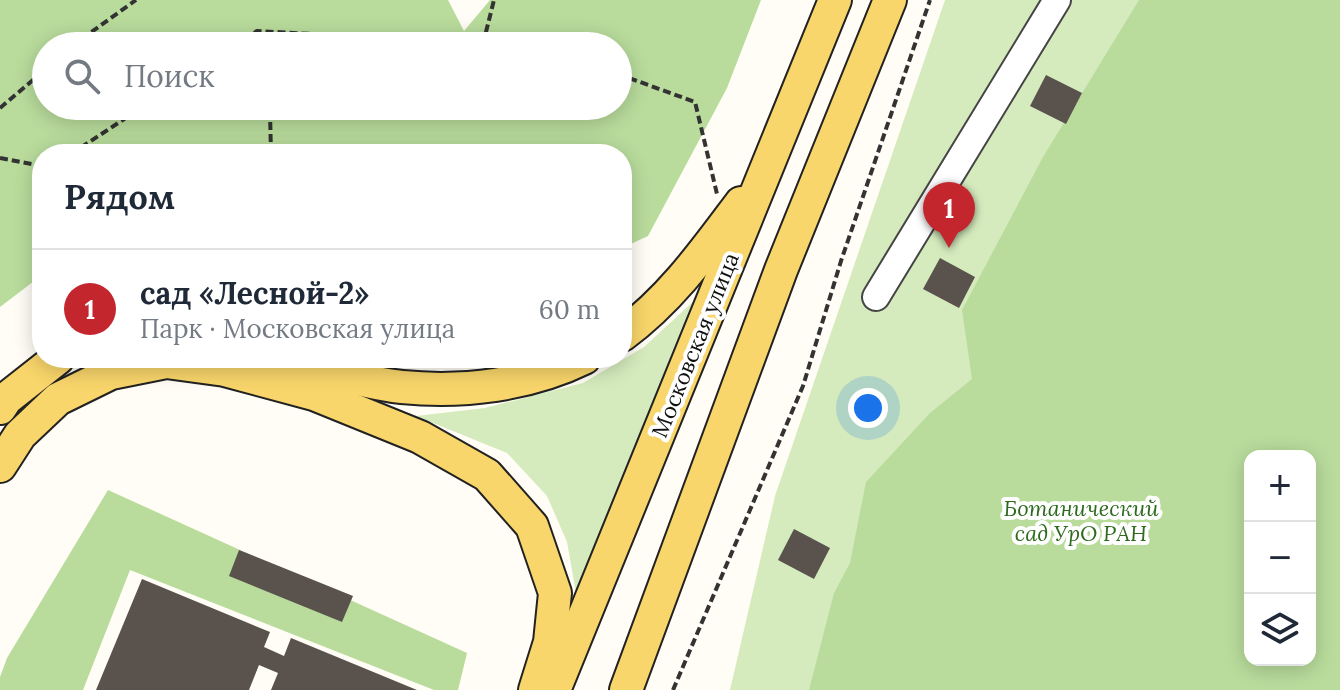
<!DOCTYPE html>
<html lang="ru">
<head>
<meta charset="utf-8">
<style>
	body { margin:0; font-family:Lora,serif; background:#f2f2f3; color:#1f2937 }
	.controls { position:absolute; right:24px; bottom:24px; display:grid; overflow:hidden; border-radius:16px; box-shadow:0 4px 20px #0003 }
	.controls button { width:72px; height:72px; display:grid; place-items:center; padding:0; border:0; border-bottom:2px solid #e0e1e3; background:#fff; color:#1f2937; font:40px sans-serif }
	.you { position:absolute; left:868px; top:408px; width:28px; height:28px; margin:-20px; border:6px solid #fff; border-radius:50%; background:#1a73e8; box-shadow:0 0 0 12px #1a73e833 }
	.badge { display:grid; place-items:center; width:52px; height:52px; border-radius:50%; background:#c4262e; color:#fff; font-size:26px; font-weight:700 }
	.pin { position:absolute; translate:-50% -66px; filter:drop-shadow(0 2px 4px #0008) }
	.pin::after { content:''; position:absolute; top:42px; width:28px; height:24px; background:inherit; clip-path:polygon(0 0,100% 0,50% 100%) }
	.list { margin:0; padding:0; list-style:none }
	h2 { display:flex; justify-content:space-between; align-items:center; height:104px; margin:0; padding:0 32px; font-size:34px }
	h2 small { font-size:26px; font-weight:400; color:#747a83 }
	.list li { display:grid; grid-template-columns:52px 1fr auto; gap:24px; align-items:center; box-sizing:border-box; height:120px; padding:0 32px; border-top:2px solid #e0e1e3 }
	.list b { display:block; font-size:30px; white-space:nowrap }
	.list p { margin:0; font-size:26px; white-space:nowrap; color:#747a83 }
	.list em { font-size:26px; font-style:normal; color:#747a83 }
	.icon { flex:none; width:44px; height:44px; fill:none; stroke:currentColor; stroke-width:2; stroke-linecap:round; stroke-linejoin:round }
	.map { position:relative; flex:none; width:1340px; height:690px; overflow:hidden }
	.search { position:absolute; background:#fff; box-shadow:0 4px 20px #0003; left:32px; top:32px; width:600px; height:88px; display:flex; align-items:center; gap:20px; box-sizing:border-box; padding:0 28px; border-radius:44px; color:#747a83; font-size:30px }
	.panel { position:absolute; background:#fff; box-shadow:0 4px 20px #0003; left:32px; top:144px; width:600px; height:224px; border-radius:32px }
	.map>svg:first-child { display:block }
</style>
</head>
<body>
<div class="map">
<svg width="1340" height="690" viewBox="0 0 1340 690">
	<rect width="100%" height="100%" fill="#fffdf5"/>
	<g fill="#d5ebbd" fill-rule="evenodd">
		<path d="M945,0H1340V690H730L775,496ZM1250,456H1310V660H1250Z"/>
		<path d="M697,298L576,593L567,542L547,496L507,453L416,416L485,408L583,383L644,347Z"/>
	</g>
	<g fill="#b9dc9c" fill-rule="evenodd">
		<path d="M0,0H448L464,31L490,0H761L727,88L648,236L622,248V154H42V275L0,307ZM46,46H618V106H46Z"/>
		<path d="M1139,0H1340V690H809L834,593L850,563L866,482L930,413L972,379L962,310L1043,157ZM1250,456H1310V660H1250Z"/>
		<path d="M108,490L467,653L458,690H434L130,570L83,690H0V677L7,658Z"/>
	</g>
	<g fill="#5a524d">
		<path d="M1046,75L1082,93L1066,124L1030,106Z"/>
		<path d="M940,258L975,277L959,308L923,289Z"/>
		<path d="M794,529L830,548L814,579L778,560Z"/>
		<path d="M239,550L353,596L342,622L229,576Z"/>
		<path d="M142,579L270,632L264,647L284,656L291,638L417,690H271L278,673L259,665L249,690H96Z"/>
	</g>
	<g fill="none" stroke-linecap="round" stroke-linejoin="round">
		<defs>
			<path id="minor" d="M876,297L1057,0"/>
			<g id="major">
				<path d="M622,335C671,299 705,251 741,203"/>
				<path d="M287,358C324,369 364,383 402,387C464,393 529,385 584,358"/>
				<path d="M0,408L6,399L58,358"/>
				<path d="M0,466L20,435L58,399L111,373L166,362L225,370L314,394L420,437L487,475L532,526L555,593L550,642L535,690"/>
				<path d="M557,683L835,0"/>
				<path d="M626,690L781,270L890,0"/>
			</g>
		</defs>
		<use href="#minor" stroke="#444" stroke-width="30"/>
		<use href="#major" stroke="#222" stroke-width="36"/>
		<g stroke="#333" stroke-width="4" stroke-dasharray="8 4" stroke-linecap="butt">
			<path d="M483,44L494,0"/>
			<path d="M72,46L136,0"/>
			<path d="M234,46L257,31L536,46"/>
			<path d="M618,74L695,102L717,194"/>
			<path d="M0,108L46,69"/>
			<path d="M71,154L144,106"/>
			<path d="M271,154L270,112L407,106"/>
			<path d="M0,158L42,166"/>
			<path d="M673,690L803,386L841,261L930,0"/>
		</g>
		<use href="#minor" stroke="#fff" stroke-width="26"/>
		<use href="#major" stroke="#f9d66b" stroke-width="32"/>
	</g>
	<g text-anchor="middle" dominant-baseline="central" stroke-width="8" stroke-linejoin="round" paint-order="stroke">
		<g font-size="22" fill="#111" stroke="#fff">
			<text transform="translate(695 345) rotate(-68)">Московская улица</text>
		</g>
		<g font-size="22" font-style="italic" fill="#2f6b1f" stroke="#fff">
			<text x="1081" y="508">Ботанический<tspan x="1081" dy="25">сад УрО РАН</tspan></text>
		</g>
	</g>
</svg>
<div class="controls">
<button>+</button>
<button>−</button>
<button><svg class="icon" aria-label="layers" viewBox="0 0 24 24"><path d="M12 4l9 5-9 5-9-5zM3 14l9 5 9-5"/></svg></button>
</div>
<div class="you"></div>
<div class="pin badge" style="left:949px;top:248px">1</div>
<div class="search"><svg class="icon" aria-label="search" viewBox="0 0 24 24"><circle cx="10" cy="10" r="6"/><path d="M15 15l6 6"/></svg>Поиск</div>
<section class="panel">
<h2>Рядом<small></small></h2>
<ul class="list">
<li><span class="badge">1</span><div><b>сад «Лесной-2»</b><p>Парк · Московская улица</p></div><em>60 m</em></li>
</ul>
</section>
</div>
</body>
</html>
